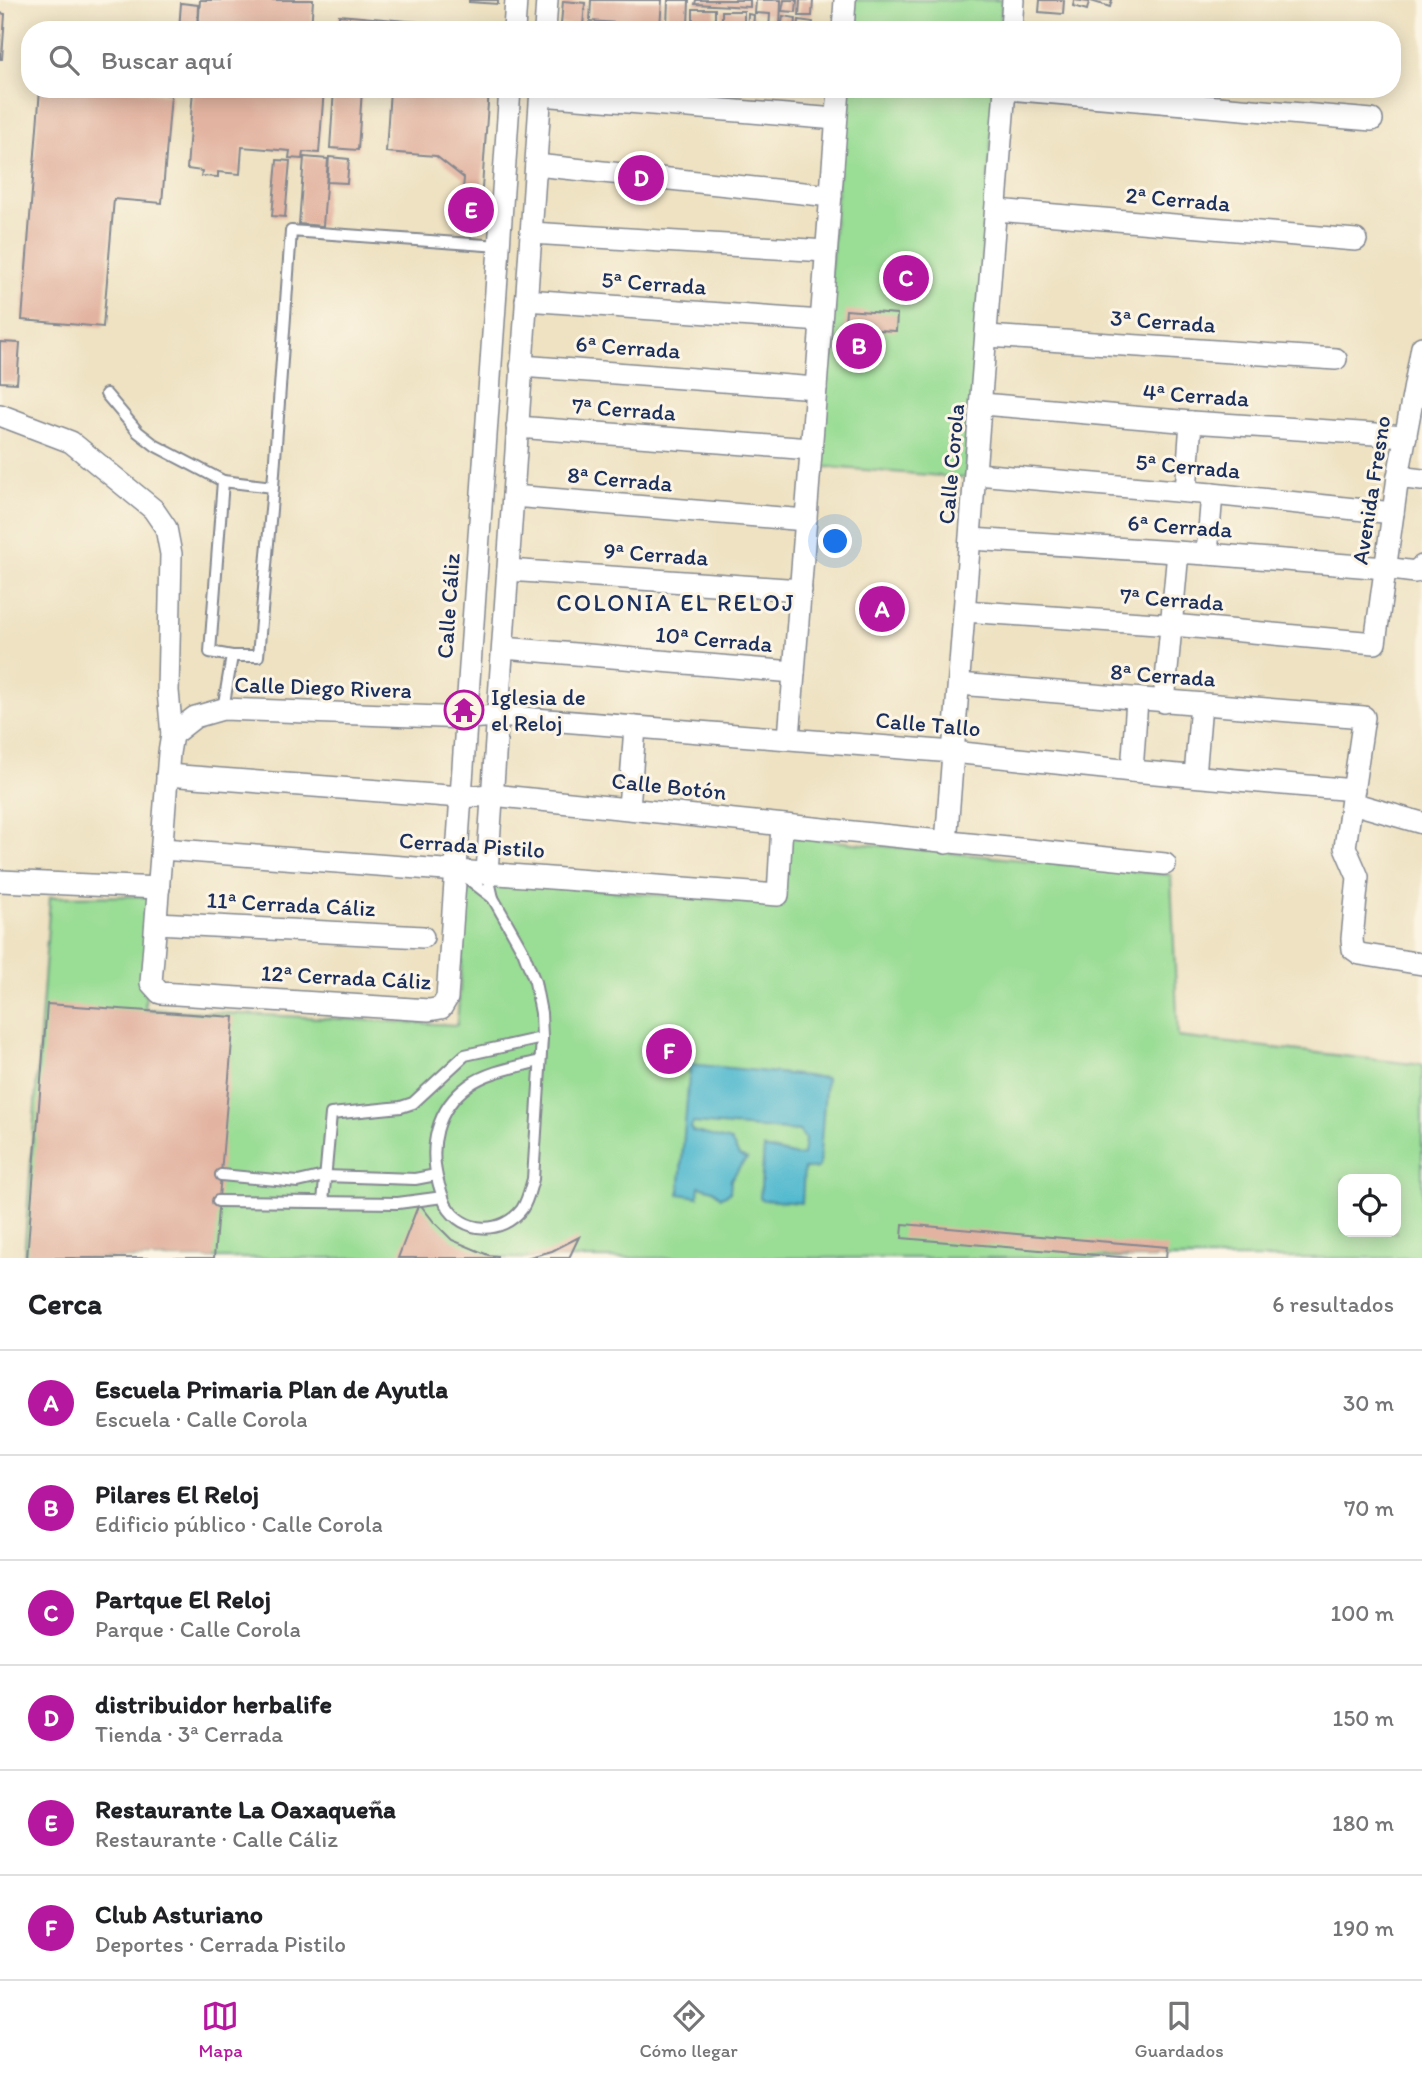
<!DOCTYPE html>
<html lang="es">
<head>
<meta charset="utf-8">
<style>
	body { margin:0; font-family:Itim,sans-serif; background:#f6f6f6; color:#202124 }
	.controls { position:absolute; right:21px; bottom:21px; display:grid; overflow:hidden; border-radius:14px; box-shadow:0 4px 18px #0003 }
	.controls button { width:63px; height:63px; display:grid; place-items:center; padding:0; border:0; border-bottom:2px solid #e0e0e0; background:#fff; color:#202124; font:35px sans-serif }
	.you { position:absolute; left:836px; top:542px; width:24px; height:24px; margin:-18px; border:5px solid #fff; border-radius:50%; background:#1a73e8; box-shadow:0 0 0 10px #1a73e833 }
	.badge { display:grid; place-items:center; width:46px; height:46px; border-radius:50%; background:#b5179e; color:#fff; font-size:23px; font-weight:700 }
	.pin { position:absolute; translate:-50% -50%; border:4px solid #fff; box-shadow:0 2px 7px #0006 }
	.list { margin:0; padding:0; list-style:none }
	h2 { display:flex; justify-content:space-between; align-items:center; height:91px; margin:0; padding:0 28px; font-size:30px }
	h2 small { font-size:23px; font-weight:400; color:#757577 }
	.list li { display:grid; grid-template-columns:46px 1fr auto; gap:21px; align-items:center; box-sizing:border-box; height:105px; padding:0 28px; border-top:2px solid #e0e0e0 }
	.list b { display:block; font-size:26px; white-space:nowrap }
	.list p { margin:0; font-size:23px; white-space:nowrap; color:#757577 }
	.list em { font-size:23px; font-style:normal; color:#757577 }
	.icon { flex:none; width:38px; height:38px; fill:none; stroke:currentColor; stroke-width:2; stroke-linecap:round; stroke-linejoin:round }
	.map { position:relative; flex:none; width:1422px; height:1258px; overflow:hidden }
	.search { position:absolute; background:#fff; box-shadow:0 4px 18px #0003; left:21px; right:21px; top:21px; height:77px; display:flex; align-items:center; gap:18px; box-sizing:border-box; padding:0 24px; border-radius:28px; color:#757577; font-size:26px }
	.sheet { height:721px; background:#fff }
	nav { display:flex; justify-content:space-around; align-items:center; box-sizing:border-box; height:98px; border-top:2px solid #e0e0e0; background:#fff; font-size:19px; color:#757577 }
	nav a { display:grid; justify-items:center; gap:4px }
	nav .on { color:#b5179e }
	.map>svg:first-child { display:block }
</style>
</head>
<body>
<div class="map">
<svg width="1422" height="1258" viewBox="0 0 1422 1258">
	<rect width="100%" height="100%" fill="#fcf5e5"/>
	<filter id="ink" filterUnits="userSpaceOnUse"><feTurbulence type="fractalNoise" baseFrequency=".0143" numOctaves="2"/><feDisplacementMap in="SourceGraphic" scale="14" xChannelSelector="R" yChannelSelector="G"/><feConvolveMatrix kernelMatrix="1 2 1 2 8 2 1 2 1" color-interpolation-filters="sRGB"/></filter>
	<filter id="wash" filterUnits="userSpaceOnUse"><feTurbulence type="fractalNoise" baseFrequency=".00686" numOctaves="4" result="noise"/><feDisplacementMap in="SourceGraphic" scale="28" xChannelSelector="R" yChannelSelector="G"/><feGaussianBlur stdDeviation="1.57" result="paint"/><feColorMatrix in="noise" values="0 0 0 0 0 0 0 0 0 0 0 0 0 0 0 0 0 1.4 0 .05"/><feComposite in="paint" operator="in"/></filter>
	<g filter="url(#wash)">
		<rect width="100%" height="100%" fill="#eee2c2"/>
		<g fill="#9add95" stroke="#5a867a" stroke-width="2" fill-rule="evenodd">
			<path d="M852,0H1002L1000,30H850Z"/>
			<path d="M845,89H995L966,478L815,466Z"/>
			<path d="M784,836L1171,875L1178,1037L1422,1065V1258H24L50,897L151,896L145,1009L457,1025L468,879L778,905ZM1343,1179H1396V1232H1343Z"/>
		</g>
		<path fill="#52bacf" stroke="#367496" stroke-width="2" d="M690,1064L826,1078L819,1166L815,1169H804L802,1203L763,1200L760,1198L764,1148L797,1156L803,1155L805,1139L799,1131L693,1123L691,1127L692,1131L731,1141L739,1156L747,1159C739,1165 738,1172 731,1179L730,1193L721,1197L713,1190L699,1186L698,1197L679,1194Z"/>
		<g id="blocks">
			<g fill="#e2b3a0">
				<path d="M200,0H313L311,30H198Z"/>
				<path d="M469,0H498V4L469,2Z"/>
				<path d="M591,0H662L660,26L590,21Z"/>
				<path d="M668,0H689L688,26L667,25Z"/>
				<path d="M696,0H750V7L695,4Z"/>
				<path d="M756,0H781L780,30H769L770,14L755,13Z"/>
				<path d="M784,0H797L796,12L782,11Z"/>
				<path d="M800,0H813L812,16H799Z"/>
				<path d="M1040,0H1064L1063,14L1039,12Z"/>
				<path d="M1074,0L1089,2L1087,10L1073,6Z"/>
				<path d="M1088,0H1112L1110,7Z"/>
				<path d="M563,1L585,3L583,26L561,24Z"/>
				<path d="M181,3L198,5L197,30H179Z"/>
				<rect x="693" y="9" width="22" height="19"/>
				<rect x="722" y="11" width="22" height="19"/>
				<path d="M0,13L5,14L2,59H0Z"/>
				<path d="M748,14L754,15L753,30H747Z"/>
				<path d="M339,15L428,23L427,30H338Z"/>
				<path d="M783,16L796,18L795,30H781Z"/>
				<path d="M799,20L813,22L812,30H798Z"/>
				<path d="M40,89H123L171,95L162,203L114,199L103,327L22,320Z"/>
				<path d="M193,89H324L319,153L303,152L302,159L289,158L290,151L242,147L240,174L218,172V177L201,176L202,171L187,169Z"/>
				<path d="M334,89H362L358,150L330,148Z"/>
				<path d="M390,89H489L479,230L460,229L464,178L436,156L386,152Z"/>
				<path d="M644,89H689L688,98L644,93Z"/>
				<path d="M304,157L328,159L323,226L299,224Z"/>
				<path d="M329,157L349,159L347,183L327,182Z"/>
				<path d="M277,160L290,161L285,217L272,216Z"/>
				<path d="M846,310L897,314L896,331L877,330L874,363L842,360Z"/>
				<path d="M0,342L20,343L17,383L0,382Z"/>
				<path d="M47,1004L234,1017L214,1258H27Z"/>
				<path d="M419,1203L434,1222L452,1240L488,1255L497,1256V1258H398Z"/>
				<path d="M903,1224L1167,1247L1166,1258H1131L902,1238Z"/>
				<path d="M579,1237L569,1258H526L552,1251Z"/>
			</g>
		</g>
	</g>
	<g filter="url(#ink)">
		<use href="#blocks" fill-opacity="0" stroke="#848890" stroke-width="2"/>
		<g fill="none" stroke-linecap="round" stroke-linejoin="round">
			<defs>
				<g id="lane">
					<path d="M106,394L138,432L156,446L223,481"/>
					<path d="M232,656H258L273,487"/>
					<path d="M223,709L232,656L210,652L223,481L273,487L291,231L499,246"/>
					<path d="M487,872L493,898L523,951L535,982L541,1013L542,1038L533,1179C530,1189 528,1200 522,1209C502,1235 463,1234 446,1205C443,1199 441,1191 439,1185C428,1147 436,1109 469,1085C489,1071 517,1067 540,1061"/>
					<path d="M462,874L493,898"/>
					<path d="M221,1175L298,1182L324,1176L415,1179L436,1175"/>
					<path d="M218,1201L398,1203L443,1197"/>
					<path d="M323,1202L331,1114L401,1107L413,1103L465,1055L542,1038"/>
				</g>
				<g id="street">
					<path d="M514,30L516,0"/>
					<path d="M545,30L547,0"/>
					<path d="M843,30L845,0"/>
					<path d="M1011,30L1013,0"/>
					<path d="M510,89L447,998L441,1008L429,1010L160,993L151,983L169,753L172,735L195,717L223,709L467,718L498,716L953,752L1132,771L1354,790"/>
					<path d="M1007,89L1372,120"/>
					<path d="M541,95L836,119"/>
					<path d="M536,165L831,196"/>
					<path d="M996,210L1356,240"/>
					<path d="M531,233L826,251"/>
					<path d="M526,300L821,321"/>
					<path d="M987,336L1336,359"/>
					<path d="M521,366L816,388"/>
					<path d="M982,404L1191,422L1406,436"/>
					<path d="M0,415L71,442L153,509L166,528L171,554L168,691L172,735"/>
					<path d="M517,427L811,449"/>
					<path d="M977,474L1212,494L1393,513"/>
					<path d="M1398,477L1422,480"/>
					<path d="M1186,491L1191,422"/>
					<path d="M513,496L806,520"/>
					<path d="M971,539L1207,554L1385,568L1415,572L1422,566"/>
					<path d="M1207,554L1212,494"/>
					<path d="M508,570L801,590"/>
					<path d="M964,611L1172,625L1375,643L1398,477L1422,347"/>
					<path d="M503,648L794,672"/>
					<path d="M959,684L1364,717L1345,847L1358,877L1352,939L1353,949L1360,954L1422,964"/>
					<path d="M1164,702L1178,552"/>
					<path d="M789,738L839,89"/>
					<path d="M1132,771L1137,700"/>
					<path d="M167,775L461,797L492,795L1165,864"/>
					<path d="M1195,776L1201,704"/>
					<path d="M1352,803L1422,823"/>
					<path d="M629,808L635,727"/>
					<path d="M946,843L1005,89"/>
					<path d="M162,849L778,895L782,825"/>
					<path d="M487,872L541,89"/>
					<path d="M0,881L159,888"/>
					<path d="M157,923L423,937"/>
				</g>
			</defs>
			<use href="#lane" stroke="#848890" stroke-width="14"/>
			<use href="#street" stroke="#848890" stroke-width="24"/>
			<use href="#lane" stroke="#fff" stroke-width="10"/>
			<use href="#street" stroke="#fff" stroke-width="21"/>
		</g>
	</g>
	<defs>
		<symbol id="temple-ring" viewBox="-11 -11 22 22"><circle r="9.5" fill="#fcf5e5" stroke="#b5179e" stroke-width="1.5"/><path d="M0-6L5-2H3V0L6.5 2.5H4V6H1.5V3h-3V6H-4V2.5H-6.5L-3 0V-2H-5Z" fill="#b5179e"/></symbol>
	</defs>
	<g fill-rule="evenodd">
		<use href="#temple-ring" x="442" y="688" width="44" height="44"/>
	</g>
	<g text-anchor="middle" dominant-baseline="central" stroke-width="6" stroke-linejoin="round" paint-order="stroke">
		<g font-size="23" fill="#1b2f5e" stroke="#fcf5e5">
			<text transform="translate(1178 199) rotate(5)">2ª Cerrada</text>
			<text transform="translate(654 283) rotate(4)">5ª Cerrada</text>
			<text transform="translate(1163 321) rotate(4)">3ª Cerrada</text>
			<text transform="translate(628 347) rotate(4)">6ª Cerrada</text>
			<text transform="translate(1196 395) rotate(4)">4ª Cerrada</text>
			<text transform="translate(624 409) rotate(4)">7ª Cerrada</text>
			<text transform="translate(951 464) rotate(-85)">Calle Corola</text>
			<text transform="translate(1188 466) rotate(5)">5ª Cerrada</text>
			<text transform="translate(620 479) rotate(5)">8ª Cerrada</text>
			<text transform="translate(1371 490) rotate(-81)">Avenida Fresno</text>
			<text transform="translate(1180 526) rotate(4)">6ª Cerrada</text>
			<text transform="translate(656 554) rotate(4)">9ª Cerrada</text>
			<text transform="translate(1172 599) rotate(4)">7ª Cerrada</text>
			<text transform="translate(448 606) rotate(-86)">Calle Cáliz</text>
			<text transform="translate(714 639) rotate(5)">10ª Cerrada</text>
			<text transform="translate(1163 675) rotate(4)">8ª Cerrada</text>
			<text transform="translate(323 687) rotate(2)">Calle Diego Rivera</text>
			<text transform="translate(928 724) rotate(5)">Calle Tallo</text>
			<text transform="translate(669 786) rotate(6)">Calle Botón</text>
			<text transform="translate(472 845) rotate(4)">Cerrada Pistilo</text>
			<text transform="translate(291 904) rotate(3)">11ª Cerrada Cáliz</text>
			<text transform="translate(346 977) rotate(3)">12ª Cerrada Cáliz</text>
		</g>
		<g font-size="23" fill="#1b2f5e" stroke="#fcf5e5" text-anchor="start">
			<text x="491" y="697">Iglesia de<tspan x="491" dy="26">el Reloj</tspan></text>
		</g>
		<g font-size="24" letter-spacing="2" fill="#1b2f5e" stroke="#fcf5e5">
			<text x="676" y="602">COLONIA EL RELOJ</text>
		</g>
	</g>
</svg>
<div class="controls">
<button><svg class="icon" aria-label="locate" viewBox="0 0 24 24"><circle cx="12" cy="12" r="6"/><path d="M12 2v4M12 18v4M2 12h4M18 12h4"/></svg></button>
</div>
<div class="you"></div>
<div class="pin badge" style="left:882px;top:609px">A</div>
<div class="pin badge" style="left:859px;top:346px">B</div>
<div class="pin badge" style="left:906px;top:278px">C</div>
<div class="pin badge" style="left:641px;top:178px">D</div>
<div class="pin badge" style="left:471px;top:210px">E</div>
<div class="pin badge" style="left:669px;top:1051px">F</div>
<div class="search"><svg class="icon" aria-label="search" viewBox="0 0 24 24"><circle cx="10" cy="10" r="6"/><path d="M15 15l6 6"/></svg>Buscar aquí</div>
</div>
<section class="sheet">
<h2>Cerca<small>6 resultados</small></h2>
<ul class="list">
<li><span class="badge">A</span><div><b>Escuela Primaria Plan de Ayutla</b><p>Escuela · Calle Corola</p></div><em>30 m</em></li>
<li><span class="badge">B</span><div><b>Pilares El Reloj</b><p>Edificio público · Calle Corola</p></div><em>70 m</em></li>
<li><span class="badge">C</span><div><b>Partque El Reloj</b><p>Parque · Calle Corola</p></div><em>100 m</em></li>
<li><span class="badge">D</span><div><b>distribuidor herbalife</b><p>Tienda · 3ª Cerrada</p></div><em>150 m</em></li>
<li><span class="badge">E</span><div><b>Restaurante La Oaxaqueña</b><p>Restaurante · Calle Cáliz</p></div><em>180 m</em></li>
<li><span class="badge">F</span><div><b>Club Asturiano</b><p>Deportes · Cerrada Pistilo</p></div><em>190 m</em></li>
</ul>
</section>
<nav>
<a class="on"><svg class="icon" aria-label="map" viewBox="0 0 24 24"><path d="M3 6l6-2 6 2 6-2v14l-6 2-6-2-6 2zM9 4v14M15 6v14"/></svg>Mapa</a>
<a><svg class="icon" aria-label="directions" viewBox="0 0 24 24"><path d="M12 3l9 9-9 9-9-9zM9 14v-3h6M13 9l2 2-2 2"/></svg>Cómo llegar</a>
<a><svg class="icon" aria-label="saved" viewBox="0 0 24 24"><path d="M7 4h10v16l-5-4-5 4z"/></svg>Guardados</a>
</nav>
</body>
</html>
